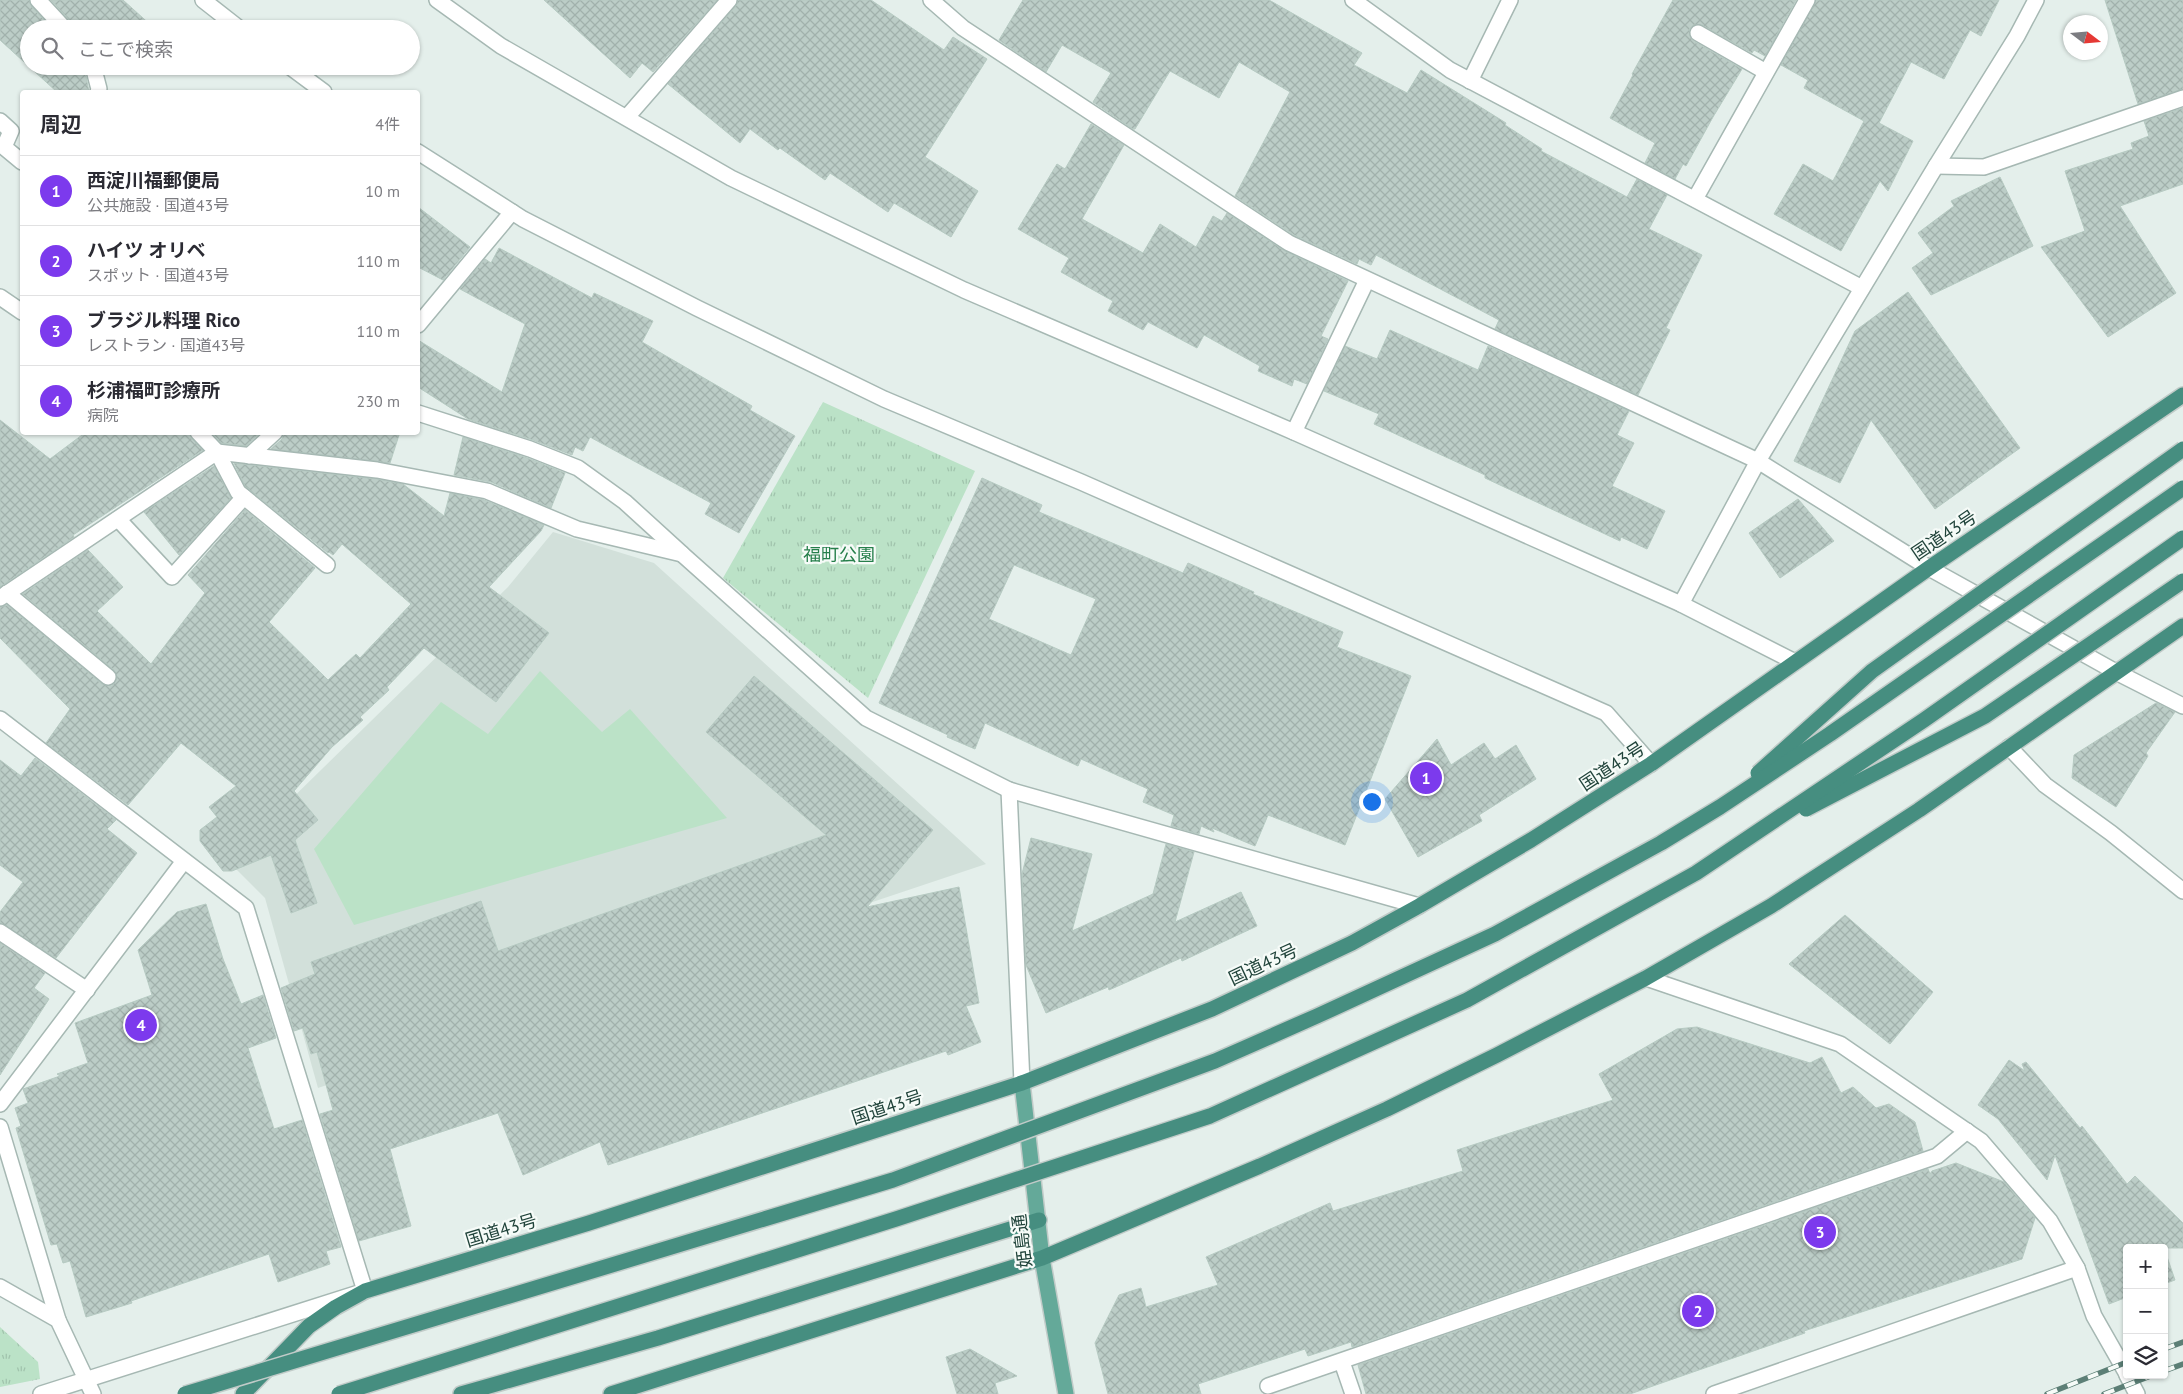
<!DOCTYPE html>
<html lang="ja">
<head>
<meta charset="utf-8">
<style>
	body { margin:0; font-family:"PT Sans","Noto Sans JP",sans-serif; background:#f2f2f3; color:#2b2b33 }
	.controls { position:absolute; right:15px; bottom:15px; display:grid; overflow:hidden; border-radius:5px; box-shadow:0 1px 4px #0004 }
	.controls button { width:45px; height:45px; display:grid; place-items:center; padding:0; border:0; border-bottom:1px solid #e1e1e2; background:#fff; color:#2b2b33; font:25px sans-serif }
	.compass { position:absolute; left:2063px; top:15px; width:45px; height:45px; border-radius:50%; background:#fff; box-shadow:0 1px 4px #0004; rotate:106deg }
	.you { position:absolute; left:1371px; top:801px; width:18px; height:18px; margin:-12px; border:4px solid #fff; border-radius:50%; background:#1a73e8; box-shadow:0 0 0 8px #1a73e833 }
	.badge { display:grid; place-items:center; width:32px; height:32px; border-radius:50%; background:#7c3aed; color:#fff; font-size:16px; font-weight:700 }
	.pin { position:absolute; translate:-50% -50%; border:2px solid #fff; box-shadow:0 1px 5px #0006 }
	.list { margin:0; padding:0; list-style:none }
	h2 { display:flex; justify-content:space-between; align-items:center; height:65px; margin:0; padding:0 20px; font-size:21px }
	h2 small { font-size:16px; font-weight:400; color:#7c7c81 }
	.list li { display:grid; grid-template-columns:32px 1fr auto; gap:15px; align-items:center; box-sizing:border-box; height:70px; padding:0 20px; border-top:1px solid #e1e1e2 }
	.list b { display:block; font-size:19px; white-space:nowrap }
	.list p { margin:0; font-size:16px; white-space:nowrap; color:#7c7c81 }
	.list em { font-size:16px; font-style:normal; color:#7c7c81 }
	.icon { flex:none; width:28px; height:28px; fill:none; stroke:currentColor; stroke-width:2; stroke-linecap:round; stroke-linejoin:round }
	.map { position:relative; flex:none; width:2183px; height:1394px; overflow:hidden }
	.search { position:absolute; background:#fff; box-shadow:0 1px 4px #0004; left:20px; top:20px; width:400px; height:55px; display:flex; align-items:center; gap:12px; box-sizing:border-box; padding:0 18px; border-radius:28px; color:#7c7c81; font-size:19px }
	.panel { position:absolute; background:#fff; box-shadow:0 1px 4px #0004; left:20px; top:90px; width:400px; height:345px; border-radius:5px }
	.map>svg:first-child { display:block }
</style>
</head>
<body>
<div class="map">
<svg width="2183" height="1394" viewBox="0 0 2183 1394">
	<defs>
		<pattern id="park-tufts" width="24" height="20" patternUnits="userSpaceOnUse" patternTransform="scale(1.25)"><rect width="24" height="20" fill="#bbe2c7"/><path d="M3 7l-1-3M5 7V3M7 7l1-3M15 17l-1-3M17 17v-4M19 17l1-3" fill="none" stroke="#a0c3ac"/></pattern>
		<pattern id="building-cross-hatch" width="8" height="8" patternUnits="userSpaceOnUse" patternTransform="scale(1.25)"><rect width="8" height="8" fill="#bccdc7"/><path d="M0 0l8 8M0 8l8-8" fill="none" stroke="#a1b1ac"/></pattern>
	</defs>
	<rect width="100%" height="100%" fill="#e4efeb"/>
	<path fill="#d2e0da" d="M553,532L654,563L986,864L318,1088L265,898L228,861L508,587Z"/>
	<g fill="url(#park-tufts)">
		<path d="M823,402L975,471L868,698L723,578Z"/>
		<path d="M0,1327L38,1362L40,1379L0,1387Z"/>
	</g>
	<path fill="#bbe2c7" d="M540,671L602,732L630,709L727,818L354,925L314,849L441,702L488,734Z"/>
	<g fill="url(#building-cross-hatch)" stroke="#b6cac2" fill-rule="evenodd">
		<path d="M0,0H29L31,6L52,29H29V66H84L89,92H57L0,40Z"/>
		<path d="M51,0H123L154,28L74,29L72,23Z"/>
		<path d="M544,0H717L653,72L642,63L630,78Z"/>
		<path d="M738,0H871L944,50L953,37L987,59L925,157L978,191L951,237L894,203L888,212L830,173L825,180L780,148L778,150L750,129L740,143L668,84L736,6Z"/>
		<path d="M1023,0H1269L1362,53L1354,65L1407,93L1421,70L1506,123L1505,125L1542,149L1541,151L1627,197L1637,179L1667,195L1649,229L1702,255L1666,328L1670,330L1638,395L1495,329L1499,320L1376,255L1371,265L1359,259L1357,264L1294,235L1235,196L1290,92L1239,62L1219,98L1170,71L1135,129H1133L1093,102L1111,73L1062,45L1046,72L999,40Z"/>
		<path d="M1673,0H1796L1765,56L1754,50L1752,53L1702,25H1694L1690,28L1689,34L1693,41L1742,69L1713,117L1686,166L1683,164L1675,179L1645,163L1655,143L1610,118L1633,75L1632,74Z"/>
		<path d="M1816,0H1999L1981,36L1970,30L1944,79L1911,62L1879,123L1913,141L1888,191L1880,181L1841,251L1774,214L1803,164L1833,181L1864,121L1804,88L1808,80L1781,65Z"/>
		<path d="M2105,0H2183V89L2138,104Z"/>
		<path d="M2183,108V184L2120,206L2176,293L2108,337L2041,247L2085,231L2065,171L2133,149L2131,143L2149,136L2144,121Z"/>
		<path d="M1091,124L1124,145L1082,219L1143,253L1160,224L1196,247L1213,216L1222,221L1227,213L1285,251L1348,281L1321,336L1328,339L1307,384L1294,379L1292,386L1258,371L1260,366L1204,335L1197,348L1148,322L1143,330L1108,311L1113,301L1061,272L1069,258L1018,229L1057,164L1065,169Z"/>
		<path d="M2000,177L2033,246L1931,295L1912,268L1933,253L1918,233L1954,206L1951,201Z"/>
		<path d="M418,207L470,247L443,280L418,267Z"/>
		<path d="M499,248L592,298L594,293L653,321L642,342L752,406L750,410L795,436L739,533L705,514L711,503L590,437L583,451L575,447L572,455L533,440L468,419L418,387V340L502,392L525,324L460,289L485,259L491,263Z"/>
		<path d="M1908,292L2020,448L1935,509L1871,420L1840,483L1794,461L1855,331Z"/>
		<path d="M1390,330L1478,370L1488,346L1629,411L1617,435L1634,443L1612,486L1665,511L1647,549L1621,537L1620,541L1485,478V475L1374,424L1379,414L1324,391L1345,346L1377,359Z"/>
		<path d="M0,420L50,459L86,432H189L191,438L203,450L73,535L74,537L0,587Z"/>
		<path d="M211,432H261L246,446L221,443Z"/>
		<path d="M284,432H400L390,463L271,449L282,439Z"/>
		<path d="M463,437L527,458L565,473L551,508L491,482L454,475Z"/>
		<path d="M234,463L376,479L403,484L444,516L450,493L484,500L544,525L541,531L489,587L549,633L496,702L424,648L387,687L389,690L360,717L363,720L332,747L294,791L318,820L295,840L317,903L291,913L271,855L232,871H223L200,841V830L217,817L209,807L236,786L181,743L128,805L46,743L70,709L0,638V607L7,605L102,684L112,686L117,678L114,670L23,594L88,550L123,587L97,611L151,664L205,593L188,575L245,510L315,568L269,622L328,680L356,654L360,658L411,604L342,544L333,555L329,552L328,553L245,486Z"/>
		<path d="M214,466L231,498L179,555L144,512Z"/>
		<path d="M982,478L1042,505L1039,512L1183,573L1188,563L1254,592L1253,594L1343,632L1337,647L1411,676L1345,845L1268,815L1255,846L1212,828L1214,832L1201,826L1199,834L1171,826L1174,815L1143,802L1148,789L1081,759L1078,766L985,723L975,749L947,737L948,735L879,703ZM1014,565L1096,599L1071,655L989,619Z"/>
		<path d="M1798,499L1834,541L1780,578L1749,533Z"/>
		<path d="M754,676L933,830L867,907L959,887L979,1003L966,1006L981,1042L948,1055L946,1051L608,1165L600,1142L523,1175L498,1113L390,1149L411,1226L359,1241L320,1114L333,1110L317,1052L311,1054L303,1028L294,1031L281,988L315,974L311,962L481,901L498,951L826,835L706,732Z"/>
		<path d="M2156,703L2175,712L2146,753L2148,756L2116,807L2072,778L2074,755Z"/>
		<path d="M1437,739L1451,765L1484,743L1495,759L1516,745L1536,779L1479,815L1482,821L1418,857L1385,799Z"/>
		<path d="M35,758L116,820L107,829L137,853L56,958L0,923V912L23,882L0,865V760L21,776Z"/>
		<path d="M1031,838L1092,854L1072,931L1153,894L1166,844L1194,852L1175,922L1241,892L1257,926L1182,961L1181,958L1109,990L1108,987L1046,1013L1026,965L1022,874Z"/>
		<path d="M206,904L223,959L241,1004L263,995L276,1038L248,1048L274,1129L302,1120L341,1247L326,1251L330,1264L278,1282L269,1254L131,1301L132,1303L86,1317L70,1261L63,1263L57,1244L51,1245L16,1128L21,1126L15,1108L28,1103L23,1089L60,1076L57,1074L88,1063L75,1023L152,995L138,950L177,912Z"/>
		<path d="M1845,915L1933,992L1890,1044L1789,964Z"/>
		<path d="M0,943L45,973L34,988L49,999L0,1075Z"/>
		<path d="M1697,1027L1810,1063L1822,1057L1841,1093L1853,1087L1876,1108L1889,1104L1915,1122L1923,1151L1352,1347L1351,1342L1308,1356L1305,1349L1198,1384L1201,1394H1108L1095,1343L1119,1295L1141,1288L1146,1307L1218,1285L1206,1257L1330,1203L1333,1211L1463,1171L1457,1150L1613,1100L1599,1074L1677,1029Z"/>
		<path d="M2009,1060L2025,1071L2022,1064L2026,1062L2080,1128L2082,1126L2127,1184L2135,1176L2183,1223V1248H2164L2175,1280L2164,1284V1248H2127V1297L2109,1304L2055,1155L2047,1180L1998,1119L1978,1105Z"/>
		<path d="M1956,1163L2004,1182L2035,1218L2022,1259L1804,1331L1805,1333L1630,1394H1366L1358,1365L1928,1169L1930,1174L1932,1171Z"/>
		<path d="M970,1349L1017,1376L995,1383L998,1394H957L946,1357Z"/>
	</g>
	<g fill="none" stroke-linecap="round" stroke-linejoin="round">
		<defs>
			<g id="service">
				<path d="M38,0L65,29"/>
				<path d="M1698,33L1766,72"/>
				<path d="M93,66L99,89L98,92"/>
				<path d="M1470,81L1510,0"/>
				<path d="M0,121L11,131L4,147L22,162"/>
				<path d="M1695,199L1807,0"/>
				<path d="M418,325L512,212"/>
				<path d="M418,413L530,449L578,468L625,502L681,553"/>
				<path d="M198,432L217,452L238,492L327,565"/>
				<path d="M217,452L377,470L487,491L577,529L682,554"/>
				<path d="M249,456L275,432"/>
				<path d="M118,519L172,577L244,497"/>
				<path d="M7,593L108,677"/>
				<path d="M1268,1386L1937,1156L1967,1131"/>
			</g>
			<g id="minor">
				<path d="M203,0L240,29"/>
				<path d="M437,0L501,46L731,178L964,290L1294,432L1681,604L1795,662"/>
				<path d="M931,0L963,28L1289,243L1758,461L1681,604"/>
				<path d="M1353,0L1450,70L1862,288"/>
				<path d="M289,66L324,92"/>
				<path d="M627,117L729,0"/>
				<path d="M418,152L523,219L697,308L884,399L1081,482L1606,713L1651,764"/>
				<path d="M1936,166L1984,167L2183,98"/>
				<path d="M0,297L22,312"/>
				<path d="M1294,432L1367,280"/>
				<path d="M682,554L866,718L1009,790L1419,906"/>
				<path d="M0,598L217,452"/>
				<path d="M0,719L246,908L365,1291L41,1394"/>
				<path d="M1009,790L1022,1083"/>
				<path d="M0,932L87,990"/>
				<path d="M0,1104L184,861"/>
				<path d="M0,1127L58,1320"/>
				<path d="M0,1287L58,1320L93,1394"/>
				<path d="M1342,1362L1353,1394"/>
			</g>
			<g id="tertiary">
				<path d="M2036,0L2017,36L1936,166L1758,461L1929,568L2116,672L2183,706"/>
				<path d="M2009,747L2045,785L2111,833L2183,891"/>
				<path d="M1646,978L1840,1044L1981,1141L2050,1221L2077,1268L2094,1316L2127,1374"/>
				<path d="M2127,1375L2137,1394"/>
				<path d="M1714,1394L2077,1268"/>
			</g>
			<path id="primary" d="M1022,1083L1042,1258L1066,1394"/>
			<g id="trunk">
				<path d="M243,1394L309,1326L336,1307L365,1291L589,1223L1022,1083L1212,1009L1352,943L1419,906L1531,840L1651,764L1929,568L2183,395"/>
				<path d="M461,1394L658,1338L1039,1220"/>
				<path d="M611,1394L1042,1258L1260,1166L1387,1109L1497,1055L1646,978L1771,906L1919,810L2183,626"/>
			</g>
		</defs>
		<use href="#service" stroke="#a6b8b3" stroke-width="18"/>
		<use href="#minor" stroke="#a6b8b3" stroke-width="18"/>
		<use href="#tertiary" stroke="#a6b8b3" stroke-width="18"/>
		<use href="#primary" stroke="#c1cbc8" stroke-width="18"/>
		<use href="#trunk" stroke="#c1cbc8" stroke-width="18"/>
		<use href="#service" stroke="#fff" stroke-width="15"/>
		<use href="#minor" stroke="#fff" stroke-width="15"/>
		<use href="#tertiary" stroke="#fff" stroke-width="15"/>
		<use href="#primary" stroke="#64a999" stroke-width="15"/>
		<use href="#trunk" stroke="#468e80" stroke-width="15"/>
		<defs>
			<g id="rail">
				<path d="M2164,1349L2183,1342"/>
				<path d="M2164,1371L2183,1364"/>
				<path d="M2047,1394L2127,1362"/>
				<path d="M2104,1394L2153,1375"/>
			</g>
		</defs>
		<use href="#rail" stroke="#5c7f76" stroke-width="5.5"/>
		<use href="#rail" stroke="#f6fbf8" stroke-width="4" stroke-dasharray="11" stroke-linecap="butt"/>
		<defs>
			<g id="trunk-bridge">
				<path d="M1758,773L1872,671L2183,449"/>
				<path d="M1806,809L1985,716L2183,581"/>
				<path d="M185,1394L893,1180L1215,1061L1317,1016L1495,934L1661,843L1720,807L1830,734L2183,488"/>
				<path d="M339,1394L896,1219L1210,1116L1467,1000L1696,873L1924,720L2183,538"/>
			</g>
		</defs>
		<use href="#trunk-bridge" stroke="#c1cbc8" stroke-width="18" stroke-linecap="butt"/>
		<use href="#trunk-bridge" stroke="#468e80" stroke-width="15"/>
	</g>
	<g text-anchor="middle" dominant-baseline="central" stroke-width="4.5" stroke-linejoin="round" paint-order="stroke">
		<g font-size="18" fill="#21443b" stroke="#f6fbf8">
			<text transform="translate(1944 535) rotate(-34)">国道43号</text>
			<text transform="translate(1612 766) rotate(-33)">国道43号</text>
			<text transform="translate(1263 964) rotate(-25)">国道43号</text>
			<text transform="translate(887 1107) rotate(-18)">国道43号</text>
			<text transform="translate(501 1230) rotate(-17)">国道43号</text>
			<text transform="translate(1022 1241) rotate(-97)">姫島通</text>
		</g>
		<g font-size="18" fill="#267f4b" stroke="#f6fbf8">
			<text x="839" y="554">福町公園</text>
		</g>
	</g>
</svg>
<div class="controls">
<button>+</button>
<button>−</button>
<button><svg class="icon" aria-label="layers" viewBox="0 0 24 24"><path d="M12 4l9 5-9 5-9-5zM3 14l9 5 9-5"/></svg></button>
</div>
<svg class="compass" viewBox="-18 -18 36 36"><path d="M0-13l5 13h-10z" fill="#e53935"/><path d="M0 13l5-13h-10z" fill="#7c7c81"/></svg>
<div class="you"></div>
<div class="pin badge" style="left:1426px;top:778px">1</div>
<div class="pin badge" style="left:1698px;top:1311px">2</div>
<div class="pin badge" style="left:1820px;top:1232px">3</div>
<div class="pin badge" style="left:141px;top:1025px">4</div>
<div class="search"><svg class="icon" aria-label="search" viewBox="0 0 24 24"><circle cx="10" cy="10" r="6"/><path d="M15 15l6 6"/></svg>ここで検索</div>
<section class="panel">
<h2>周辺<small>4件</small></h2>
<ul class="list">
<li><span class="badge">1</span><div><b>西淀川福郵便局</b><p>公共施設 · 国道43号</p></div><em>10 m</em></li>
<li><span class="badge">2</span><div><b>ハイツ オリベ</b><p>スポット · 国道43号</p></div><em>110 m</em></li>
<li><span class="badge">3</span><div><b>ブラジル料理 Rico</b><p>レストラン · 国道43号</p></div><em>110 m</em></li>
<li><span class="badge">4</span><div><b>杉浦福町診療所</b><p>病院</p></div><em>230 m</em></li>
</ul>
</section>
</div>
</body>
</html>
